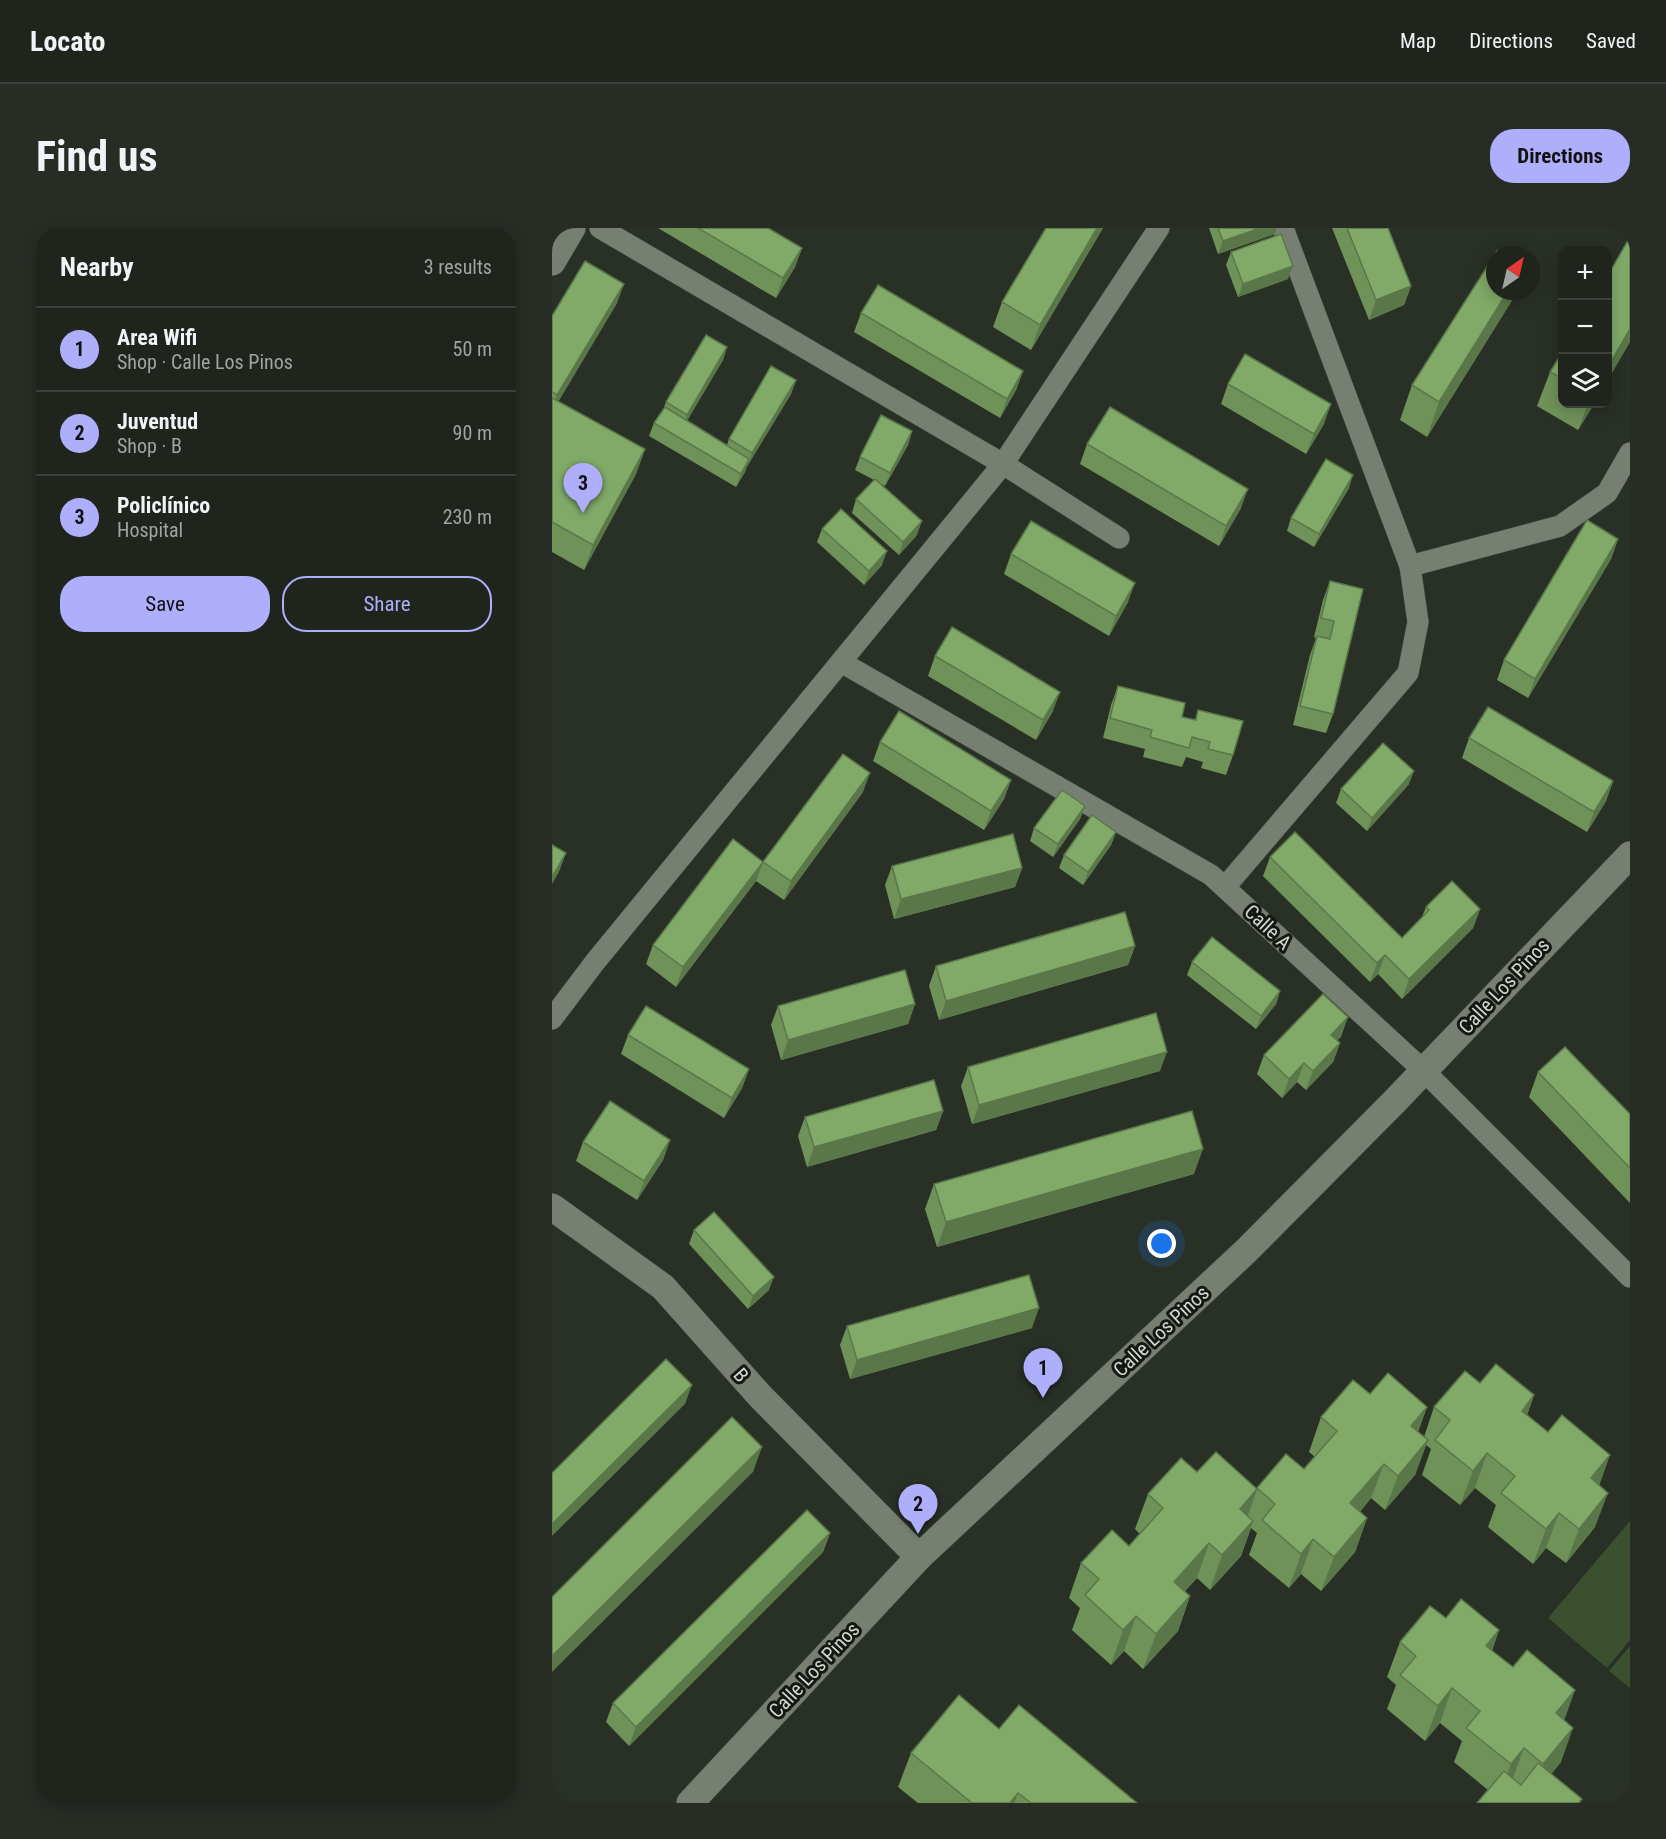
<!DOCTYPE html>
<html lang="en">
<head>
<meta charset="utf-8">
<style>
	body { margin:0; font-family:"Roboto Condensed",sans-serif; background:#272c25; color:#f1f3f6 }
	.controls { position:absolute; right:18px; top:18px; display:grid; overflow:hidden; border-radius:12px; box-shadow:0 3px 15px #0003 }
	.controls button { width:54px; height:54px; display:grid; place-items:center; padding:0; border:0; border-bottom:2px solid #3c413b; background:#1f241c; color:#f1f3f6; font:30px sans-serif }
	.compass { position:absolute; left:934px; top:18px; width:54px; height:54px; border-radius:50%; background:#1f241c; box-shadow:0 3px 15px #0003; rotate:34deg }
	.you { position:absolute; left:610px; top:1016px; width:21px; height:21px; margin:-15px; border:4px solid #fff; border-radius:50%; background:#1a73e8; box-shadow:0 0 0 9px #1a73e833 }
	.badge { display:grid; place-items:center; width:39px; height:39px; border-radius:50%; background:#afaefa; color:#111; font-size:20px; font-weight:700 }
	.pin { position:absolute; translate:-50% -50px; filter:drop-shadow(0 2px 3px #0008) }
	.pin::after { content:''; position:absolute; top:32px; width:21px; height:18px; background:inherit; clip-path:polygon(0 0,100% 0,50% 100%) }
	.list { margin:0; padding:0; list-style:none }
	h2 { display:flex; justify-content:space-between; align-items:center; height:78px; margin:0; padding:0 24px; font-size:26px }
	h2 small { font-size:20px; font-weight:400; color:#a1a4a3 }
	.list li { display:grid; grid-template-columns:39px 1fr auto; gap:18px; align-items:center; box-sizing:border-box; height:84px; padding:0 24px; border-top:2px solid #3c413b }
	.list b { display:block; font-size:22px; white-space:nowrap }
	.list p { margin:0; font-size:20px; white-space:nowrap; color:#a1a4a3 }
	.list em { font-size:20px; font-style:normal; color:#a1a4a3 }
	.actions { display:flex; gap:12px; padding:18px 24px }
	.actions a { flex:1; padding:14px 0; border:2px solid #afaefa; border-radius:24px; text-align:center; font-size:21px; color:#afaefa }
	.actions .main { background:#afaefa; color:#111 }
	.icon { flex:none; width:33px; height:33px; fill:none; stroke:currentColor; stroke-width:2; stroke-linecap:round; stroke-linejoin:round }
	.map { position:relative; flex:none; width:1078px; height:1575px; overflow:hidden; border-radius:24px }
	header { display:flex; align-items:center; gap:36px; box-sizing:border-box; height:84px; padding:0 30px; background:#1f241c; border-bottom:2px solid #3c413b }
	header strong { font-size:28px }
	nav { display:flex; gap:33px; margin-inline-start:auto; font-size:21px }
	.intro { display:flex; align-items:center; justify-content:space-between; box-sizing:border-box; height:144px; padding:0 36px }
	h1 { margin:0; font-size:42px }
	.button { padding:15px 27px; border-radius:24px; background:#afaefa; color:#111; font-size:21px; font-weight:700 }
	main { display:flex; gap:36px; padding:0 36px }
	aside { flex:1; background:#1f241c; border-radius:24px; box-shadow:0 3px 15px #0003 }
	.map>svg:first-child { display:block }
</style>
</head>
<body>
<header>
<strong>Locato</strong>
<nav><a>Map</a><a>Directions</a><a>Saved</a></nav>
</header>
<div class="intro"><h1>Find us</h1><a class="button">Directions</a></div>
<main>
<aside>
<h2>Nearby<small>3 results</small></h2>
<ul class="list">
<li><span class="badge">1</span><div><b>Area Wifi</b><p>Shop · Calle Los Pinos</p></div><em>50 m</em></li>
<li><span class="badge">2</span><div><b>Juventud</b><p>Shop · B</p></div><em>90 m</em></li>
<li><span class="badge">3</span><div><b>Policlínico</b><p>Hospital</p></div><em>230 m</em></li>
</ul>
<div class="actions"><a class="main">Save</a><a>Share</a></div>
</aside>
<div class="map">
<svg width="1078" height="1575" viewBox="0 0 1078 1575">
	<rect width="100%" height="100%" fill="#293026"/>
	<g fill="#3b502e">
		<path d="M1078,1293V1412L1055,1440L996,1390Z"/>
		<path d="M1078,1418V1460L1057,1443Z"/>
	</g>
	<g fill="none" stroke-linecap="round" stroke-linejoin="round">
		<defs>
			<g id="minor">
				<path d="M48,0L451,236L567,310"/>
				<path d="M858,338L1008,298L1055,265L1078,225"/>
				<path d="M289,434L659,647L872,843L1078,1049"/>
				<path d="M673,659L856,445L866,394L858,338L731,0"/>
				<path d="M0,791L43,734L451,236L607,0"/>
			</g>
			<g id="tertiary">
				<path d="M0,34L20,0"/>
				<path d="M0,979L111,1059L208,1168L367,1329"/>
				<path d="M138,1575L367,1329L694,1023L842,874L1078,627"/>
			</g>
		</defs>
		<use href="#minor" stroke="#484d44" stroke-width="22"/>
		<use href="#tertiary" stroke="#484d44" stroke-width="28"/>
		<use href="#minor" stroke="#777f72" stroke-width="21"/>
		<use href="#tertiary" stroke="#777f72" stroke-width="27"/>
	</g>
	<g fill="#6f9259">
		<path d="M106,0H216L250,20L243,39L224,70Z"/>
		<path d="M551,0L479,122L441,99L450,74Z"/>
		<path d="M657,0H725L723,6L666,26Z"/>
		<path d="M780,0H836L859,58L852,77L817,92Z"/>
		<path d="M679,24L736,51L686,69L674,37Z"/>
		<path d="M943,63H963L959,74L875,209L848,192L860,157Z"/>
		<path d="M65,75L6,174L93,221L84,246L32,342L0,324V88Z"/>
		<path d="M309,85L471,143L464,162L448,190L302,104Z"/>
		<path d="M175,119L171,132L135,192L175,217L177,211L244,152L239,166L195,238L193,244L184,259L97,208L102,195L111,182L114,174Z"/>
		<path d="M1011,123V176H1042L1026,202L985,178L998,144Z"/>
		<path d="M676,156L772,196L754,226L669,176Z"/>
		<path d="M360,203L356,217L333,258L329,256L365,307L347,327L300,285L304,271L322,252L303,242L308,229Z"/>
		<path d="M535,216L689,280L667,318L528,236Z"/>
		<path d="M797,260L762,319L735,303L739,290Z"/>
		<path d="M270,301L330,337L312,357L265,314Z"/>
		<path d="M1066,311L1059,331L976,470L945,452L952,432Z"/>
		<path d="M459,326L576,374L557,408L452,346Z"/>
		<path d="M778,353L811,361L781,486L774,505L741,497L758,427L764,410L762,409L771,372Z"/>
		<path d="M383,428L501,483L484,512L376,448Z"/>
		<path d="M566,458L630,489L643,492L646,482L681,527L674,547L649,540L651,534L634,529L630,539L591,529L593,521L551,510L559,477Z"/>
		<path d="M917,510L1061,553L1054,573L1035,604L910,530Z"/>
		<path d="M328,514L459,552L452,571L432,602L321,533Z"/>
		<path d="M857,556L815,603L784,575L789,561Z"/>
		<path d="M311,564L232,672L204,653L124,759L94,736L101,717L211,634Z"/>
		<path d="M533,578L528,591L501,629L478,613L482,600Z"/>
		<path d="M564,604L559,617L531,657L507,640L512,627Z"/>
		<path d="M718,629L850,710L870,689L874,679L928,681L921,700L850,771L826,746L818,754L711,648Z"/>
		<path d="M340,638L470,640L463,659L342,691L333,657Z"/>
		<path d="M583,718L576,737L387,792L377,758L384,738Z"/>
		<path d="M640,734L728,763L724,776L704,801L635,747Z"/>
		<path d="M363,776L356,796L229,832L219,797L226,778Z"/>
		<path d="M76,807L197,841L190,860L172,890L69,826Z"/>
		<path d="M789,809L785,812L788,815L781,834L754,862L745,854L730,870L705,846L712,827Z"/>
		<path d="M416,839L608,843L420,896L409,858Z"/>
		<path d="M986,844L1078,886V975L977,869Z"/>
		<path d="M391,883L384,902L255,939L246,908L253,889Z"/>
		<path d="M118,912L111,932L85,972L24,933L31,914Z"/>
		<path d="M642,946L385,1019L373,981L382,956Z"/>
		<path d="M142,1002L217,1062L196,1081L137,1016Z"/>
		<path d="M295,1098L480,1100L298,1151L288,1117Z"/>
		<path d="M928,1155L982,1167L975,1187L1047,1257L1043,1299L1014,1335L994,1320L981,1336L936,1299L944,1277L923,1260L908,1277L870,1247L879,1221L874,1217L863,1247L833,1282L819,1270L808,1284L815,1290L803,1324L769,1363L749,1346L737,1360L697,1327L705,1305L699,1300L689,1328L658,1362L645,1350L633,1363L638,1368L626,1403L591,1441L572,1423L559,1437L520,1402L528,1380L517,1370L529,1335L577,1318L588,1306L583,1301L596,1266L645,1244L705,1261L752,1241L763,1229L757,1224L769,1189L818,1166L875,1179L866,1204L872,1209L882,1179Z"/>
		<path d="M278,1305L271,1324L77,1518L54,1494L61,1475Z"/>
		<path d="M894,1390L947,1402L940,1423L1012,1492L1009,1534L999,1546L1030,1571L1028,1575H925L936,1562L902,1534L910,1513L888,1495L873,1513L835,1481L844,1457L835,1449L848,1414Z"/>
		<path d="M447,1501L585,1575H366L346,1559L359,1525Z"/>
	</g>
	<g fill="#5a7749">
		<path d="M545,0H551L479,122L488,97Z"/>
		<path d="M708,0H725L723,6L666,26L671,13Z"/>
		<path d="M250,20L243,39L224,70L231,50Z"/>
		<path d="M741,38L736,51L686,69L691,56Z"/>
		<path d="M72,56L65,75L0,184L5,167Z"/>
		<path d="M859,58L852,77L817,92L824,72Z"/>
		<path d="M956,63H963L959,74L875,209L887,174Z"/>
		<path d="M1078,101V114L1056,152V139Z"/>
		<path d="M175,119L171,132L131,200L135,187Z"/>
		<path d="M471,143L464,162L448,190L455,171Z"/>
		<path d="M244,152L239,166L195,239L200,225Z"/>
		<path d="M779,176L772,196L754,226L762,206Z"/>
		<path d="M1036,176H1042L1026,202Z"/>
		<path d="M360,203L356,217L333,258L338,245Z"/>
		<path d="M93,221L84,246L32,342L41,317Z"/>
		<path d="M197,231L193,244L184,259L189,246Z"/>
		<path d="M801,247L797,260L762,319L767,306Z"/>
		<path d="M696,261L689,280L667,318L674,298Z"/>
		<path d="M370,293L365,307L347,327L351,314Z"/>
		<path d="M1066,311L1059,331L976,470L983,451Z"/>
		<path d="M335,323L330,337L312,357L317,343Z"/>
		<path d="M583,355L576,374L557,408L564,388Z"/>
		<path d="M508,464L501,483L484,512L491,492Z"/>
		<path d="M862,543L857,556L815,603L820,590Z"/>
		<path d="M318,545L311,564L232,672L239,653Z"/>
		<path d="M459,552L452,571L432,602L439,583Z"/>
		<path d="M1061,553L1054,573L1035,604L1042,584Z"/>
		<path d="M533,578L528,591L501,629L506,616Z"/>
		<path d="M564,604L559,617L531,657L536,644Z"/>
		<path d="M14,625L7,644L0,656V649Z"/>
		<path d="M211,634L204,653L124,759L131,739Z"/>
		<path d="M470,640L463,659L342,691L349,671Z"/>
		<path d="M928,681L921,700L850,771L857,751Z"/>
		<path d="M583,718L576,737L387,792L394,773Z"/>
		<path d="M833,727L826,746L818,754L825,735Z"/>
		<path d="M728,763L724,776L704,801L709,788Z"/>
		<path d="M363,776L356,796L229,832L236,812Z"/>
		<path d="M796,789L789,809L772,826L779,807Z"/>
		<path d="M788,815L781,834L754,862L761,843Z"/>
		<path d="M615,824L608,843L420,896L427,877Z"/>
		<path d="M752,835L745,854L730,870L737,851Z"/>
		<path d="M197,841L190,860L172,890L180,870Z"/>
		<path d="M391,883L384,902L255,939L262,919Z"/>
		<path d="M118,912L111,932L85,972L92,953Z"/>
		<path d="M651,921L642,946L385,1019L394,994Z"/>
		<path d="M222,1049L217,1062L196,1081L201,1068Z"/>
		<path d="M487,1080L480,1100L298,1151L305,1132Z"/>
		<path d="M140,1157L133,1176L0,1308V1296Z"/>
		<path d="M982,1167L970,1202V1183Z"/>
		<path d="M875,1179L862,1213L859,1198Z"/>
		<path d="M876,1212L863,1247L833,1282L846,1248Z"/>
		<path d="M210,1219L201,1244L0,1444V1428Z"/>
		<path d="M935,1225L923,1260L908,1277L921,1243Z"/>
		<path d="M1058,1227L1046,1261L1039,1250Z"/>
		<path d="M832,1236L819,1270L786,1310L798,1275Z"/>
		<path d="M705,1261L693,1296L688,1281Z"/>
		<path d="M1056,1265L1043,1299L1014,1335L1027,1301Z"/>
		<path d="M1007,1285L994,1320L981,1336L994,1301Z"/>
		<path d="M815,1290L803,1324L769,1363L782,1329Z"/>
		<path d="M701,1293L689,1328L658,1362L670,1327Z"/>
		<path d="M278,1305L271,1324L77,1518L84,1499Z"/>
		<path d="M761,1311L749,1346L737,1360L749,1326Z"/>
		<path d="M657,1315L645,1350L610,1388L622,1354Z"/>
		<path d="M638,1368L626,1403L591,1441L604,1406Z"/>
		<path d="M584,1388L572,1423L559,1437L571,1402Z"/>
		<path d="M947,1402L935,1437L934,1418Z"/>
		<path d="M900,1460L888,1495L873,1513L886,1478Z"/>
		<path d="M1023,1462L1011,1496L1004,1485Z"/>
		<path d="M1021,1500L1009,1534L979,1571L991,1536Z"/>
		<path d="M972,1520L959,1555L946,1571L959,1536Z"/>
		<path d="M466,1565L462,1575H458Z"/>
	</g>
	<g fill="#81aa68" stroke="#5a7749" stroke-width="1.5">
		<path d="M146,0H216L250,20L231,50Z"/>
		<path d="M494,0H545L488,97L450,74Z"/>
		<path d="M666,0H708L671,13Z"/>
		<path d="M795,0H836L859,58L824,72Z"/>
		<path d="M729,6L741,38L691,56L679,24Z"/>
		<path d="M1078,9V101L1056,139V47Z"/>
		<path d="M945,23L952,27H943V63H956L887,174L860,157Z"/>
		<path d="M33,33L72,56L5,167L0,164V88Z"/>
		<path d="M326,57L471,143L455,171L309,85Z"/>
		<path d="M154,107L175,119L135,187L114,174Z"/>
		<path d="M1011,123V151L998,144Z"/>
		<path d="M693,126L779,176L762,206L676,156Z"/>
		<path d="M219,138L244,152L200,225L177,211Z"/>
		<path d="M0,170L93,221L41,317L0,294Z"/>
		<path d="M113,179L197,231L189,246L102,195Z"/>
		<path d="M558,179L696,261L674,298L535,216Z"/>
		<path d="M329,187L360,203L338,245L308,229Z"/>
		<path d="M774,231L801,247L767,306L739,290Z"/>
		<path d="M323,251L370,293L351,314L304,271Z"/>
		<path d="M289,281L335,323L317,343L270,301Z"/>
		<path d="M1035,292L1066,311L983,451L952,432Z"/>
		<path d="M479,293L583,355L564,388L459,326Z"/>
		<path d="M778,353L811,361L781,486L748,478L765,408L778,411L782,393L769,390Z"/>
		<path d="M400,399L508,464L491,492L383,428Z"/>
		<path d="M566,458L633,475L630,489L644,492L646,482L691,493L681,527L656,521L658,514L640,509L637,520L598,509L600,502L558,490Z"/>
		<path d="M936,479L1061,553L1042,584L917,510Z"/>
		<path d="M347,483L459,552L439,583L328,514Z"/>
		<path d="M831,515L862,543L820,590L789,561Z"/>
		<path d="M291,526L318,545L239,653L211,634L131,739L101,717L181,611L211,634Z"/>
		<path d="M510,562L533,578L506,616L482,600Z"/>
		<path d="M540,587L564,604L536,644L512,627Z"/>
		<path d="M743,604L850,710L877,682L874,679L900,653L928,681L857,751L833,727L825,735L718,629Z"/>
		<path d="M461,606L470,640L349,671L340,638Z"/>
		<path d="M0,617L14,625L0,649Z"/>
		<path d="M573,684L583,718L394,773L384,738Z"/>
		<path d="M660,709L728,763L709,788L640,734Z"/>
		<path d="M353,742L363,776L236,812L226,778Z"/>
		<path d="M771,766L796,789L779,807L788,815L761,843L752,835L737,851L712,827Z"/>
		<path d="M94,778L197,841L180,870L76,807Z"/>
		<path d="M604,785L615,824L427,877L416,839Z"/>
		<path d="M1013,819L1078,886V940L986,844Z"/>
		<path d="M382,852L391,883L262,919L253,889Z"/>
		<path d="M58,873L118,912L92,953L31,914Z"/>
		<path d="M640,883L651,921L394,994L382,956Z"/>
		<path d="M162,984L222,1049L201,1068L142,1002Z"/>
		<path d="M477,1047L487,1080L305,1132L295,1098Z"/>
		<path d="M114,1131L140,1157L0,1296V1245Z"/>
		<path d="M944,1136L982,1167L970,1183L996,1204L1010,1187L1058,1227L1039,1250L1056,1265L1027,1301L1007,1285L994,1301L949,1265L963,1248L935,1225L921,1243L883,1212L898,1192L882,1179L913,1143L928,1155Z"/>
		<path d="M836,1145L875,1179L859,1198L876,1212L846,1248L832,1236L798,1275L815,1290L782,1329L761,1311L749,1326L710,1292L723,1276L705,1260L734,1226L752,1241L785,1203L769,1189L801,1152L818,1166Z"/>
		<path d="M180,1189L210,1219L0,1428V1369Z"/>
		<path d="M664,1224L705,1261L688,1281L701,1293L670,1327L657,1315L622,1354L638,1368L604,1406L584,1388L571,1402L533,1367L547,1351L529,1335L560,1302L577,1318L611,1280L596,1266L629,1230L645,1244Z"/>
		<path d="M255,1282L278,1305L84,1499L61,1475Z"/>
		<path d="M909,1371L947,1402L934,1418L961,1439L975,1422L1023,1462L1004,1485L1021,1500L991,1536L972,1520L959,1536L914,1500L928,1483L900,1460L886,1478L848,1447L864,1428L848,1414L878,1378L894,1390Z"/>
		<path d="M407,1467L447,1501L467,1477L585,1575H479L466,1565L458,1575H420L359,1525Z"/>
		<path d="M986,1535L1030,1571L1026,1575H925L952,1543L969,1557Z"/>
	</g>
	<g text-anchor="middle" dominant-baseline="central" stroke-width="6" stroke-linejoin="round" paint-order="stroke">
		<g font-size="20" fill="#d2d7d0" stroke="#141712">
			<text transform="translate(716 699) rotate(43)">Calle A</text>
			<text transform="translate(952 758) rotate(-47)">Calle Los Pinos</text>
			<text transform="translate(609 1103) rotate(-43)">Calle Los Pinos</text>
			<text transform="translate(189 1147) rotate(49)">B</text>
			<text transform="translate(262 1442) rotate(-47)">Calle Los Pinos</text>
		</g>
	</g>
</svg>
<div class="controls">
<button>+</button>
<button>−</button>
<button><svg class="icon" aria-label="layers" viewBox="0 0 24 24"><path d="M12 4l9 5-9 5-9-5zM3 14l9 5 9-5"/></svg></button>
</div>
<svg class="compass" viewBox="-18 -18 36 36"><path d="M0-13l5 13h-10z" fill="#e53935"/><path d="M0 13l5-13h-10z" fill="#a1a4a3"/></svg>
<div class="you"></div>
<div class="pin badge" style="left:491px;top:1170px">1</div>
<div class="pin badge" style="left:366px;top:1306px">2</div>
<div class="pin badge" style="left:31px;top:285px">3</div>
</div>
</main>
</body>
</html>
